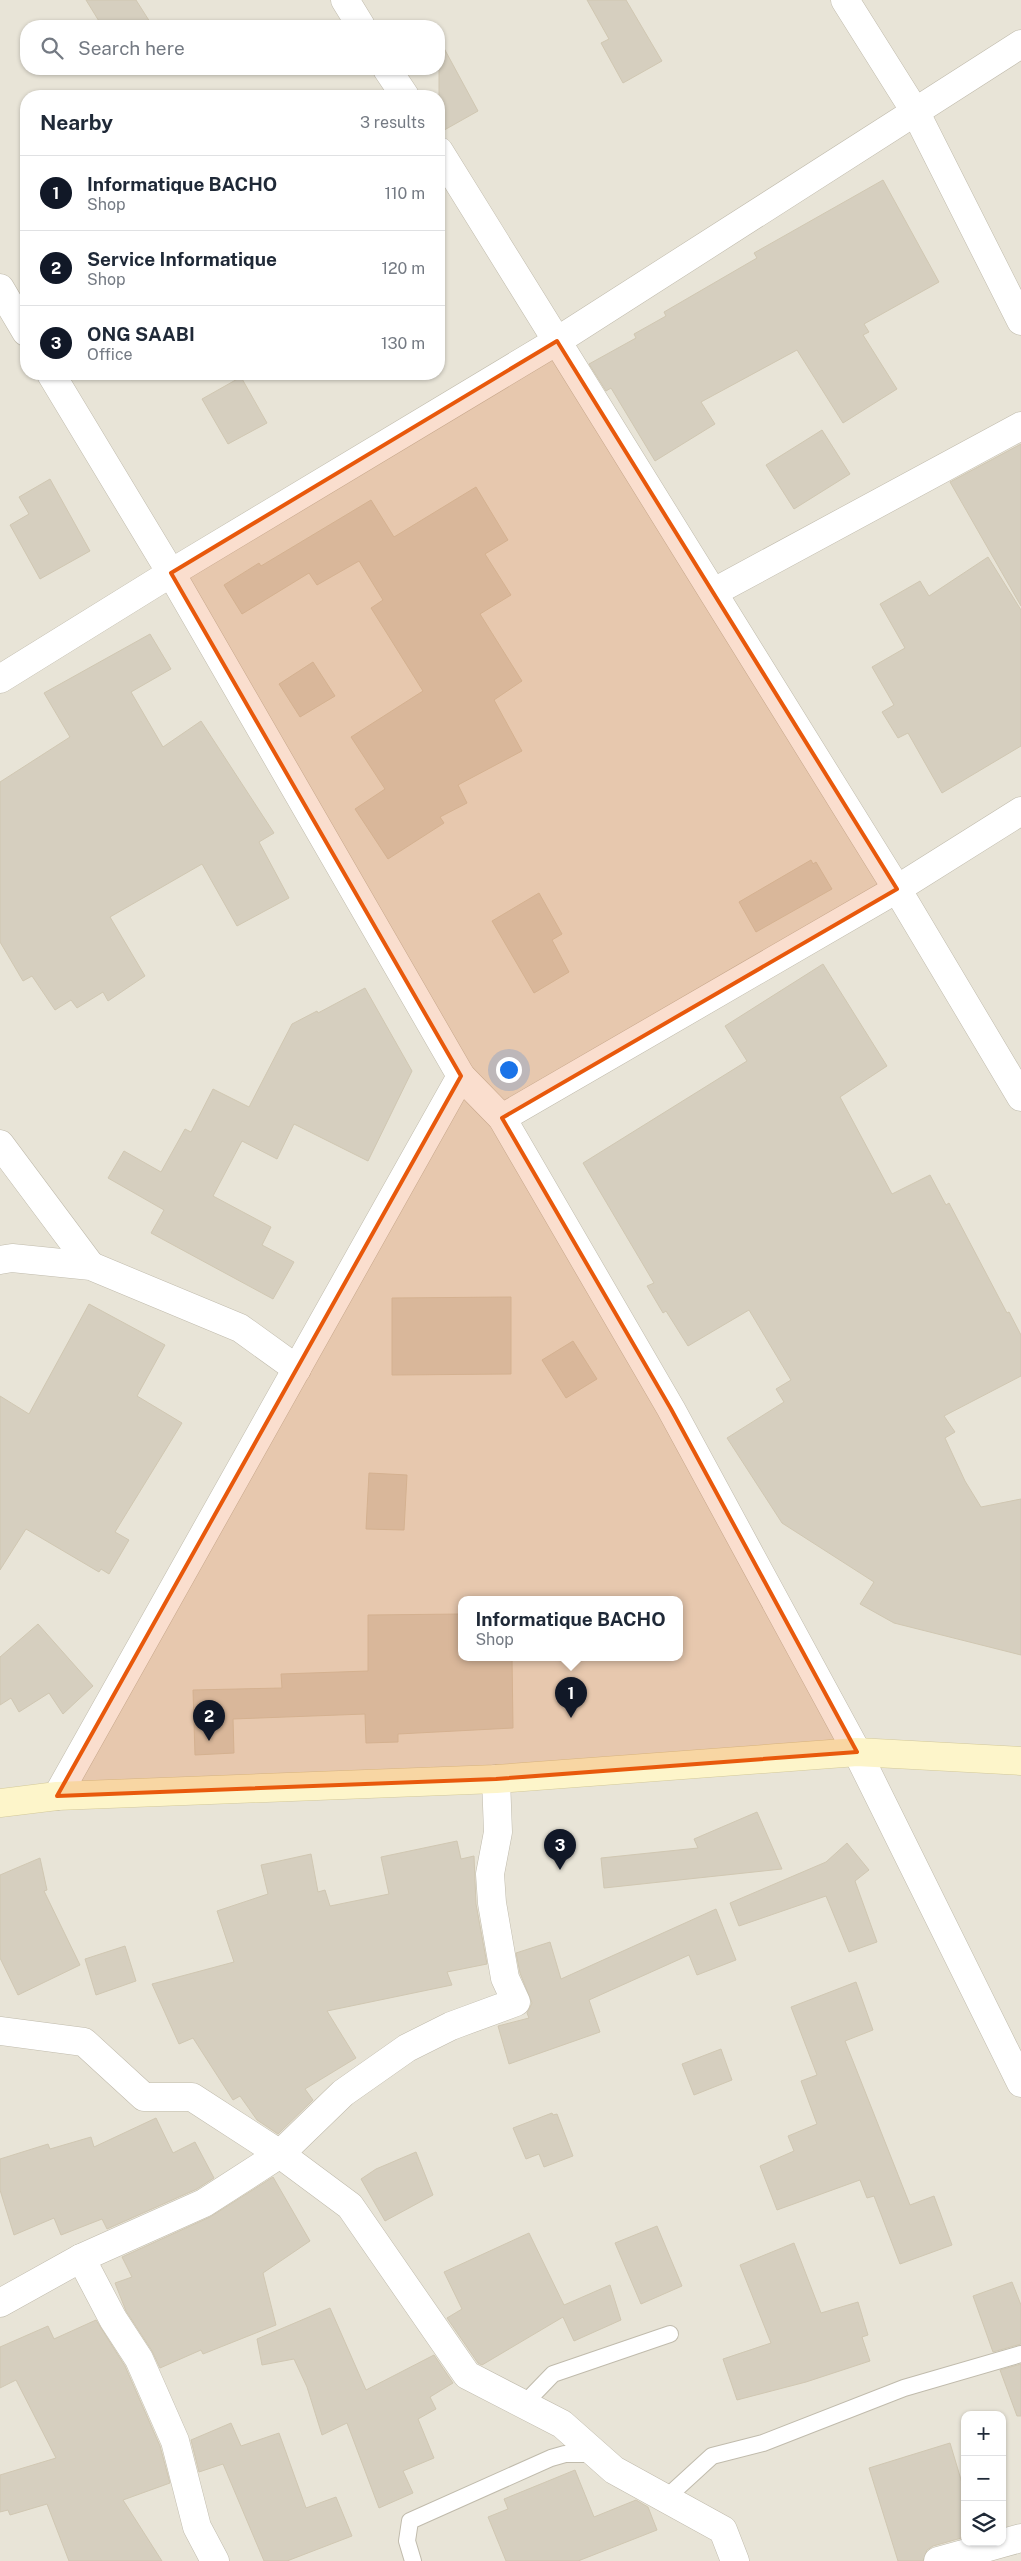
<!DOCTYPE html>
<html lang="en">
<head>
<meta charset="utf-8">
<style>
	body { margin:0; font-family:"Public Sans",sans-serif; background:#f6f6f7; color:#1f2937 }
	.controls { position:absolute; right:15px; bottom:15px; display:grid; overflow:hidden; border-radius:10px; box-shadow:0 1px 4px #0004 }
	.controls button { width:45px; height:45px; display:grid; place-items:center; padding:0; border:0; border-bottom:1px solid #e0e1e3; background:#fff; color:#1f2937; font:25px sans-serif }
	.you { position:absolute; left:508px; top:1069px; width:18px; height:18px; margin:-12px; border:4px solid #fff; border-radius:50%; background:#1a73e8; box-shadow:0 0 0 8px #1a73e833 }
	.badge { display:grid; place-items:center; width:32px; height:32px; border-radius:50%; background:#111827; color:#fff; font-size:16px; font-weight:700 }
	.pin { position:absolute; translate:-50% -41px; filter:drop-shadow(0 1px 2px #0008) }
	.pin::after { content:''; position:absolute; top:26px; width:18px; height:15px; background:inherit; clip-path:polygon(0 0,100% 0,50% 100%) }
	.popup { position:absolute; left:458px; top:1596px; width:225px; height:65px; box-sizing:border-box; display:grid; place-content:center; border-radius:10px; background:#fff; filter:drop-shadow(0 1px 4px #0005); font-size:16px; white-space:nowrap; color:#747a83 }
	.popup b { font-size:19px; color:#1f2937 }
	.popup::after { content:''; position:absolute; left:50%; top:100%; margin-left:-10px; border:10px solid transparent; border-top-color:#fff }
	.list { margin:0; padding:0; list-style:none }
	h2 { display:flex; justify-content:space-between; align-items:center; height:65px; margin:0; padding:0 20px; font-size:21px }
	h2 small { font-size:16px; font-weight:400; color:#747a83 }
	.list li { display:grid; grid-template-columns:32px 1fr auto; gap:15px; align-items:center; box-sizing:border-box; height:75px; padding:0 20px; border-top:1px solid #e0e1e3 }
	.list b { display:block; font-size:19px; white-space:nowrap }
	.list p { margin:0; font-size:16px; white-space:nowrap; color:#747a83 }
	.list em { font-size:16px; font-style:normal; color:#747a83 }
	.icon { flex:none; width:28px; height:28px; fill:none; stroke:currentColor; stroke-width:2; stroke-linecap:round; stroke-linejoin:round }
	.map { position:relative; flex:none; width:1021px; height:2561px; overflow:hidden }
	.search { position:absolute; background:#fff; box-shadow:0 1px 4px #0004; left:20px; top:20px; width:425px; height:55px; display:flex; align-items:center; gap:12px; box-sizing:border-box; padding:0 18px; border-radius:20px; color:#747a83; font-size:19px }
	.panel { position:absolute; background:#fff; box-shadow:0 1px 4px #0004; left:20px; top:90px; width:425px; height:290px; border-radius:20px }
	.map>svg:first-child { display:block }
</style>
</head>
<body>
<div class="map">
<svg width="1021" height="2561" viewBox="0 0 1021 2561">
	<rect width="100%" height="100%" fill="#f4f2e9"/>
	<path fill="#e8e4d7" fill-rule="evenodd" d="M0,0H1021V2561H0ZM26,26H439V69H26ZM26,96H439V374H26ZM462,1599H680V1657H462ZM965,2415H1002V2542H965Z"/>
	<g fill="#d6cfbf" stroke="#d0c7b2">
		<path d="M86,0H136L150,22L142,26H102Z"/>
		<path d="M587,0H626L662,61L623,83L601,43L609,39Z"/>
		<path d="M439,39L478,111L439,133Z"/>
		<path d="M883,180L939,282L864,324L869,332L863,335L897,389L843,423L797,350L701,402L715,424L655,461L611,388L606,391L589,364L636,338L634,334L666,316L664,312L757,258L754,253Z"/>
		<path d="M241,377L267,423L228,444L202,399Z"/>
		<path d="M822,430L850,474L794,509L766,465Z"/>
		<path d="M1021,444V606L950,482Z"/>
		<path d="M50,479L90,551L40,579L10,525L29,514L19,497Z"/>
		<path d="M476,487L508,540L485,554L511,595L480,614L522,681L494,700L522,751L458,785L467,803L440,817L444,823L388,859L355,809L385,789L351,737L423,691L371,608L383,600L359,561L317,585L309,573L242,614L224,585L259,563L261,566L371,500L394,537Z"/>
		<path d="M988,557L1021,610V746L942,793L908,733L898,738L882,712L894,705L872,667L905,648L880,604L920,581L929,596Z"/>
		<path d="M150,634L171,669L131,692L163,747L201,721L274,833L259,842L289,898L237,926L202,864L110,917L145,976L108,1001L103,992L77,1008L71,1000L55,1010L32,976L23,981L0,942V782L70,737L44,693Z"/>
		<path d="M313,662L335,696L300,717L279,684Z"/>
		<path d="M811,860L813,864L816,862L832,889L756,932L739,902Z"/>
		<path d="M539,893L562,934L552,940L569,972L534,993L492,921Z"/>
		<path d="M823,964L887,1066L840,1097L892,1194L930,1175L946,1205L949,1203L1007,1313L1009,1312L1021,1335V1376L944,1416L955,1432L945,1438L965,1481L981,1507L1021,1499V1655L894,1623L860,1604L874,1582L782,1523L727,1438L784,1402L776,1389L791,1380L749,1310L688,1346L666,1311L663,1313L647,1286L654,1283L583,1163L747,1061L725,1026Z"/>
		<path d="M365,988L412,1071L368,1161L294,1124L277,1159L242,1141L213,1196L271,1227L262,1245L294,1262L273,1299L151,1233L164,1210L108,1178L124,1151L161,1172L185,1129L191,1132L213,1089L249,1107L292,1024L317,1011L318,1013Z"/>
		<path d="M511,1297V1374L392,1375V1298Z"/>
		<path d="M89,1304L165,1345L137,1396L182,1423L115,1532L129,1540L109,1574L101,1569L99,1572L26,1529L0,1570V1396L29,1414Z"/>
		<path d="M573,1341L597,1379L566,1398L542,1360Z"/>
		<path d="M369,1473L407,1475L404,1530L366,1529Z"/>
		<path d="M462,1614V1657H512L513,1728L398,1734V1742L366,1743L365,1714L233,1719L234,1753L195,1755L193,1690L282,1688L281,1674L368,1671V1615Z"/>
		<path d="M38,1624L93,1686L63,1714L49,1693L19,1712L11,1698L0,1705V1657Z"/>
		<path d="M757,1812L782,1869L604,1888L601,1858L698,1848L694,1839Z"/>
		<path d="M457,1841L461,1859L474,1856L476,1904L487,1964L447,1972L452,1985L327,2011L356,2058L305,2089L313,2100L278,2134L257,2120L240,2096L233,2100L193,2038L179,2044L152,1984L234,1962L217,1911L268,1894L261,1865L311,1854L318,1892L325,1890L330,1906L389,1894L381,1857Z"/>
		<path d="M847,1843L869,1870L855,1881L877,1942L849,1952L826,1896L739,1926L730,1903L826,1862Z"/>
		<path d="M40,1858L47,1890L44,1891L80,1965L18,1995L0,1958V1875Z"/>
		<path d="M716,1909L736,1960L697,1975L689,1955L589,2000L600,2032L509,2064L498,2026L529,2018L527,2013L532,2003L520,1973L516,1953L550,1942L561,1979Z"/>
		<path d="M125,1946L136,1981L96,1995L85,1959Z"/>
		<path d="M856,1982L873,2030L845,2041L910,2205L934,2196L952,2245L900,2264L874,2196L867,2198L860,2180L777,2210L760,2166L794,2151L788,2136L817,2124L801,2081L817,2075L791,2007Z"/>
		<path d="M721,2049L732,2080L694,2095L682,2064Z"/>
		<path d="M552,2113L553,2115L557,2114L573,2156L544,2167L539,2154L526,2159L513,2128Z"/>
		<path d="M156,2118L173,2153L195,2142L214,2178L197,2189L107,2229L102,2219L61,2235L54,2218L14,2235L0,2190V2159L48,2144L50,2149L91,2137L94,2147Z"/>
		<path d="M416,2152L433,2195L385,2221L361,2179L376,2169Z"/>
		<path d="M273,2177L310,2241L263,2273L276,2325L203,2354L201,2350L160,2368L152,2351L126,2311L115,2283L132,2277L122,2257L210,2217Z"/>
		<path d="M657,2226L682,2286L641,2304L615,2243Z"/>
		<path d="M529,2233L564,2305L610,2285L621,2320L574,2341L563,2317L482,2365L478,2363L447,2318L462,2309L444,2272Z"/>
		<path d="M794,2243L821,2313L858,2302L868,2335L862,2337L870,2361L806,2382L737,2400L723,2359L771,2343L740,2265Z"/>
		<path d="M1012,2282L1021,2305V2344L993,2352L973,2296Z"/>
		<path d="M330,2308L366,2390L434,2355L453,2383L430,2397L436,2409L418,2419L434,2458L403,2471L413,2493L379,2508L347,2423L322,2435L307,2387L294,2359L262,2365L257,2339Z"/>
		<path d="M96,2320L125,2366L160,2446L170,2483L123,2500L162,2561H69L47,2504L10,2515L8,2510L0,2512V2475L56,2458L16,2380L0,2388V2347L48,2326L54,2339Z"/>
		<path d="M1021,2364V2416H1017L1000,2370Z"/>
		<path d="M231,2423L241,2446L279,2433L306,2508L336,2497L352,2536L287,2561H264L223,2464L199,2472L191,2440Z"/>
		<path d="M950,2443L965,2493V2537L933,2546L927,2550L923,2561H898L869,2468Z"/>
		<path d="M575,2470L594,2517L636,2500L648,2507L657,2530L578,2561H506L488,2517L508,2509L504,2499Z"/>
	</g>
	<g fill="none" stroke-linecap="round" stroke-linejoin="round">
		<defs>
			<g id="lane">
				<path d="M524,2404L553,2374L670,2334"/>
				<path d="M665,2499L712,2456L763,2443L904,2388L1021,2354"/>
				<path d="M413,2561L407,2541L410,2521L551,2458L565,2454H595"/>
			</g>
			<g id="street">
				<path d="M345,0L361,26"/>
				<path d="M845,0L916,113L1021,321"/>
				<path d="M387,69L405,96"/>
				<path d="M439,151L897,889L1021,1097"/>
				<path d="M0,288L26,332"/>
				<path d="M51,374L171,573L461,1076L502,1118L671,1409L857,1752L1021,2083"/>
				<path d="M714,592L1021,426"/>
				<path d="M0,679L171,573L557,341L1021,44"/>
				<path d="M502,1118L897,889L1021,811"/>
				<path d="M0,1144L91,1266"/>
				<path d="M0,1260L12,1258L91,1266L240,1328L297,1369"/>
				<path d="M57,1796L461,1076"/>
				<path d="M0,2031L84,2042L144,2097H192L280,2154L350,2206L467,2375L562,2424L614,2470L723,2530L735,2561"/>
				<path d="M81,2258L113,2319L139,2359L175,2441L197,2527L215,2561"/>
				<path d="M0,2303L81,2258L204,2203L280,2154L343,2093L407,2048L451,2026L516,2002L505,1978L492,1903L490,1874L498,1832L496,1779"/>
				<path d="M938,2561L1021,2538"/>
			</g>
			<path id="secondary" d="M0,1803L57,1796L496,1779L857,1752L1021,1761"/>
		</defs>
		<use href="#lane" stroke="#c0bbac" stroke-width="18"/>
		<use href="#street" stroke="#c0bbac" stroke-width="29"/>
		<use href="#secondary" stroke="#d3c99a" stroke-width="29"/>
		<use href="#lane" stroke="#fff" stroke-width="16"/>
		<use href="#street" stroke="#fff" stroke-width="28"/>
		<use href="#secondary" stroke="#fdf5ca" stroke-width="28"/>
	</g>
	<path fill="#e8590c" fill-opacity="0.2" stroke="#e8590c" stroke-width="4" stroke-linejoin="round" d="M557,341L897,889L502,1118L671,1409L857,1752L496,1779L57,1796L461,1076L171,573Z"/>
</svg>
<div class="controls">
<button>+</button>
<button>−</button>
<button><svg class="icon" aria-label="layers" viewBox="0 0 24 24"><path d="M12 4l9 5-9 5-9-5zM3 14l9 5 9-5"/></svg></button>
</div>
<div class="you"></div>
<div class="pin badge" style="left:571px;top:1718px">1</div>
<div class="popup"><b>Informatique BACHO</b>Shop</div>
<div class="pin badge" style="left:209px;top:1741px">2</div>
<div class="pin badge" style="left:560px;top:1870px">3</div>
<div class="search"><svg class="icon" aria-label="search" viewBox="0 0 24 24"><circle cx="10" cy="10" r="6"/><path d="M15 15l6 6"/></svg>Search here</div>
<section class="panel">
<h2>Nearby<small>3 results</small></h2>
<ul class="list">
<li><span class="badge">1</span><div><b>Informatique BACHO</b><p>Shop</p></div><em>110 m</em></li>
<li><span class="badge">2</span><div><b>Service Informatique</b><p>Shop</p></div><em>120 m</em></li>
<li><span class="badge">3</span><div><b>ONG SAABI</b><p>Office</p></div><em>130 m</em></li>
</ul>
</section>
</div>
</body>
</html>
